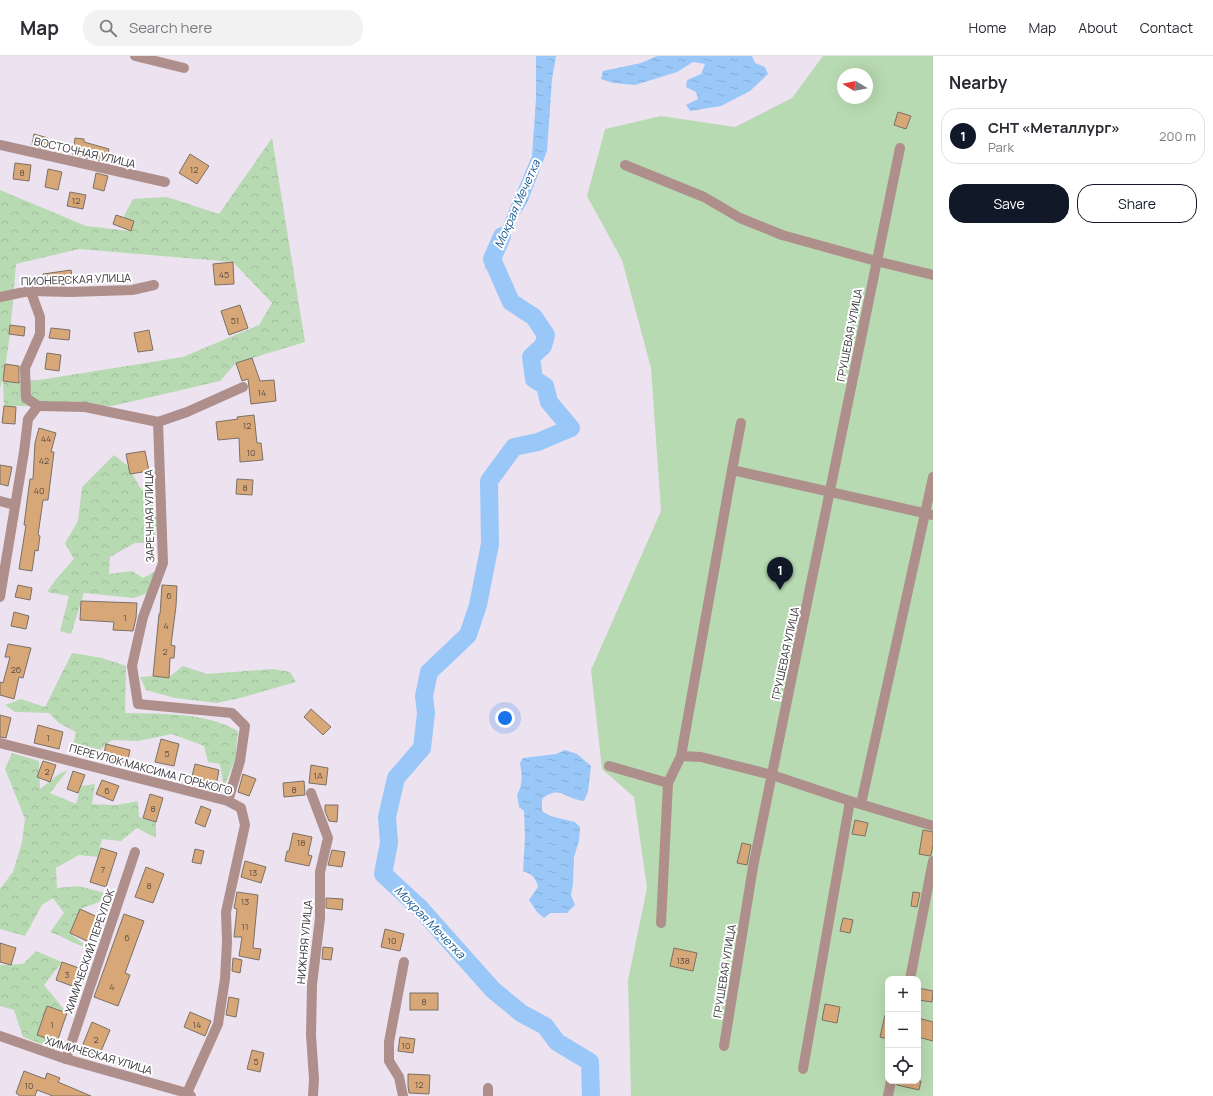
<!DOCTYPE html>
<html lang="en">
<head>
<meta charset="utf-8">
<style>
	body { margin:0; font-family:Manrope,sans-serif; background:#f2f2f3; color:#2b2b33 }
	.controls { position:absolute; right:12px; bottom:12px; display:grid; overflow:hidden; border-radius:8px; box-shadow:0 4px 16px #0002 }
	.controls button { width:36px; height:36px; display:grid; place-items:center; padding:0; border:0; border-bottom:1px solid #e1e1e2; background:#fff; color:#2b2b33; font:20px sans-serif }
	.compass { position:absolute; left:837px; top:12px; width:36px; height:36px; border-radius:50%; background:#fff; box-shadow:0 4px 16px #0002; rotate:280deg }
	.you { position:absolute; left:505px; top:662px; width:14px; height:14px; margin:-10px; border:3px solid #fff; border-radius:50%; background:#1a73e8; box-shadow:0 0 0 6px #1a73e833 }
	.badge { display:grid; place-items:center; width:26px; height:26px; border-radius:50%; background:#111827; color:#fff; font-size:13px; font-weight:700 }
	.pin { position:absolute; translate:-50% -33px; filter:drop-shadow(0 1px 2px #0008) }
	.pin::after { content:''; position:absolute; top:21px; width:14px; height:12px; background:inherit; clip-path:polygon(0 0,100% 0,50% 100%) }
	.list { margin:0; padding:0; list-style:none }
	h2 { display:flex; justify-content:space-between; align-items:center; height:52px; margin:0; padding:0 16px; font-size:17px }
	h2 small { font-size:13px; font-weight:400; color:#7c7c81 }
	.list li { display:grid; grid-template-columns:26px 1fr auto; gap:12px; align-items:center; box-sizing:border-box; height:56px; margin:0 8px 8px; padding:0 8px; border:1px solid #e1e1e2; border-radius:16px }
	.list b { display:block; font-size:15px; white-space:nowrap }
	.list p { margin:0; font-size:13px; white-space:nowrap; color:#7c7c81 }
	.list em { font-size:13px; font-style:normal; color:#7c7c81 }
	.actions { display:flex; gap:8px; padding:12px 16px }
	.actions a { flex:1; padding:9px 0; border:1px solid #111827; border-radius:16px; text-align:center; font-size:14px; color:#111827 }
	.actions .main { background:#111827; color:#fff }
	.icon { flex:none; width:22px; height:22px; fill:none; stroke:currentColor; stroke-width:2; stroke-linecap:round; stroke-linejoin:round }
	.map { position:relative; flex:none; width:933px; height:1040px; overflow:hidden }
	header { display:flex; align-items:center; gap:24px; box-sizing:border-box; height:56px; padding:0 20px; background:#fff; border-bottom:1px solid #e1e1e2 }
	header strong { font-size:19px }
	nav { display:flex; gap:22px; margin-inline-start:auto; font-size:14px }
	.search { width:280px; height:36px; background:#f2f2f3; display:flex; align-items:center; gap:10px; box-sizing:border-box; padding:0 14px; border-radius:16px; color:#7c7c81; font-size:15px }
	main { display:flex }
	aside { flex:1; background:#fff }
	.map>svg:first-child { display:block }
</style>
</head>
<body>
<header>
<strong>Map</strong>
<div class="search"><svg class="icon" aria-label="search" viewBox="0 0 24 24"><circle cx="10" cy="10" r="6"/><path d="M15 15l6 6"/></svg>Search here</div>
<nav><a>Home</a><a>Map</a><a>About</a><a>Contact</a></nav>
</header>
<main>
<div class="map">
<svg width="933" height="1040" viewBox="0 0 933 1040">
	<defs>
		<pattern id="forest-crowns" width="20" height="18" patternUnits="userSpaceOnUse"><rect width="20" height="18" fill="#b8dab2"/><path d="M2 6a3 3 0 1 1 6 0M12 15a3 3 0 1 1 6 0" fill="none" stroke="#9fbc9a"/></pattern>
		<pattern id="water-ripples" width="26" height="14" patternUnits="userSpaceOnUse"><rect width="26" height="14" fill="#99c7f8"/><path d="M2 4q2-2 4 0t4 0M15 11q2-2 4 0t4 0" fill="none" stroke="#84abd5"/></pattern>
	</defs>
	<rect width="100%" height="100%" fill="#ede3f0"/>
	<g fill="url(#forest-crowns)">
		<path d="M272,82L305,286L236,307L220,325L112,350H4L3,325L39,324L183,301L259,269L272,247L233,206L79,193L16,208C12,250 11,292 0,333V134L86,170L130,175L123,162L133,143L167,141L219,158Z"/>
		<path d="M114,399L128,410L139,430L152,444L158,465L154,487H135L110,501L109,518L132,515L143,522L154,516L153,535L134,542L84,537L71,578L60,575L69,540L47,536L57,522L74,503L65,487L78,465L82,431Z"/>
		<path d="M72,597L102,602L126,610L125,657C163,658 204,656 238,675L235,704L224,731L220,708L208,706L204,690L172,678L138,685L112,684L97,696L83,702L73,690L76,676L59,667L49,657L15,656L5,649L21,643L45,651Z"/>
		<path d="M183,610L207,618L273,613L290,616L296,626L244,641L217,647L175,642L146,634L140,621L153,620L169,621Z"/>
		<path d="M12,697L39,705L40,733L59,718L68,714L50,737L76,748L81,730L95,728L92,748L117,749L138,745L139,761L156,766V782L137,772L121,785L102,783L98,801L79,799L56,812L57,832L78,830L109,838L99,846L80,853L70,877L87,891C74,889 63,880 50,876L64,857L53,842L42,849L25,880L0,873V833L13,816L22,786L25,763L5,713Z"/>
		<path d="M36,895L62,906L44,929L67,957L47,950L37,979L57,986L54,993L23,981L14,954L0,950V909L23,908Z"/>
	</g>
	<path fill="#b8dab2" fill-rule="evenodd" d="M823,0H933V1040H631L628,924L647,832L634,741L602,713L591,614L661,455L651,312L622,204L587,140L605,73L661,60L735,71L792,42ZM843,18H867V42H843ZM888,923H918V1025H888Z"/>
	<g fill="url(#water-ripples)">
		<path d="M536,0H556L552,23L547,95L527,147L483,216L532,100L536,43Z"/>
		<path d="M657,0H752L755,7L765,11L768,18L750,35L721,50L690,55L686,49L698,43L696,36L686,31L687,24L701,18L705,8L693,6L677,16L635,29L613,27L601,23L603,15L641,7Z"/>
		<path d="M565,694L577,698L591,710L588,736L584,745C566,744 560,728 542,743V755L550,760L575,766L580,771L579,785L574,801L573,828L571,839L575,849L567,857H550L544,862L537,856L529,844L538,831C536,822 532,818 523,815L525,782L524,755L519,751L517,739C523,729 522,718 520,707L523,702L556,698Z"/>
	</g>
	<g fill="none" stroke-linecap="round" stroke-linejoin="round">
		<path stroke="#99c7f8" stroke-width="18" d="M502,180L492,203L511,246L534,261L546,279L543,290L531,301L534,323L545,330L549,346L571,372L538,386L514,391L489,425L490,488L478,549L468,579L429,616L424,640L426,657L422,692L396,722L387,761L389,787L383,818L420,852L493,934L521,957L545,970L557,986L590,1006L591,1040"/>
	</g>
	<g fill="#d7a777" stroke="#7b7066">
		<path d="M898,56L911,60L906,73L894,69Z"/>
		<path d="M34,78L48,82L45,93L32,89Z"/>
		<path d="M75,82L84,83V86L109,93L106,106L73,99Z"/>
		<path d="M190,98L209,110L197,128L179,117Z"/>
		<path d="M15,107L31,109L29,125L13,123Z"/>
		<path d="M48,113L62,116L58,134L45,131Z"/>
		<path d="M96,117L108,120L104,135L93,132Z"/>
		<path d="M70,136L86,139L83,153L67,150Z"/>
		<path d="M116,159L134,165L131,175L113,168Z"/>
		<path d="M233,206L234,228L215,229L213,208Z"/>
		<path d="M71,214L73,227L60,229H44L43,218Z"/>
		<path d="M240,249L248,272L229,279L221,255Z"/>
		<path d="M10,269L25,271L24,280L9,278Z"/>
		<path d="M51,272L70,274L69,284L49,282Z"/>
		<path d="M149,274L153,294L138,296L134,277Z"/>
		<path d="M47,297L61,299L59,315L45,313Z"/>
		<path d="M252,302L260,325L274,324L276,345L251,348L248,323L242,325L236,307Z"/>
		<path d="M5,308L19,310V327L3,325Z"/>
		<path d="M4,350L16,351L15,368L2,367Z"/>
		<path d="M254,359L257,387H261L263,404L240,406L239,382L218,384L216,366L238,363L237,361Z"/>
		<path d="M39,372L56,377L51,396H54L48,444H43L38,479L40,480L38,495L35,494L32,515L19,513L26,469H24L30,423H33L35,387Z"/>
		<path d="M145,395L149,415L130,418L126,398Z"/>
		<path d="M0,409L12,411L8,430L0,428Z"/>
		<path d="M237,423L253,424L252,439L236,438Z"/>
		<path d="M18,529L32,532L30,544L15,541Z"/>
		<path d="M162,529L177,530L176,550L171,589L175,590L174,602H170L169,622L153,620L157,579L159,558H160Z"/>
		<path d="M81,545L137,547L136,562L133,575L113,574L114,566L80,564Z"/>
		<path d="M14,556L29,560L26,573L11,570Z"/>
		<path d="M8,588L31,592L23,622L19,621L14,643L0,639V626L3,627L10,601H5Z"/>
		<path d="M311,653L331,671L323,679L304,661Z"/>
		<path d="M0,659L11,662L6,682L0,681Z"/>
		<path d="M38,669L63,676L59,693L34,687Z"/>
		<path d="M161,683L179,688L174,710L155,706Z"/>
		<path d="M106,688L130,694L127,708L103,702Z"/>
		<path d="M43,705L56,709L50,726L37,721Z"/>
		<path d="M195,708L219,714L216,730L191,724Z"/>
		<path d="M311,709L328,712L326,729L309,727Z"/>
		<path d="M73,715L85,719L78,737L67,733Z"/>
		<path d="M243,718L256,723L249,740L238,736Z"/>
		<path d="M102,724L119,730L113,745L96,738Z"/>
		<path d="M304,725L305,739L284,741L283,727Z"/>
		<path d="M150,738L163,742L156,766L143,762Z"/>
		<path d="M325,749H338L337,766L329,765L325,755Z"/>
		<path d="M201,750L211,754L205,771L195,767Z"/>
		<path d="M855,764L868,767L865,780L852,778Z"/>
		<path d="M923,774L933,776V789L931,799L930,800L919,798Z"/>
		<path d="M293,777L312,781L308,799L312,800L309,810L285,805L287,795H289Z"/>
		<path d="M742,787L751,789L747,809L737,807Z"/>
		<path d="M101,792L117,797L106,831L90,826Z"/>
		<path d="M195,793L204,795L201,808L192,806Z"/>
		<path d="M332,794L345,796L342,811L328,809Z"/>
		<path d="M245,805L266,811L261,827L241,821Z"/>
		<path d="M146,811L164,818L153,847L135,841Z"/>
		<path d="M237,836L258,839L253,892L261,893L259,904L239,900L242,881H234L237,853L234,852Z"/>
		<path d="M913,836L920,837L917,851L911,850Z"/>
		<path d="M326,842L343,843L342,854L326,852Z"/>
		<path d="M80,853L102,863L91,887L70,877Z"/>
		<path d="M124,858L144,865L125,917L130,919L118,950L94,941Z"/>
		<path d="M843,862L853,864L850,877L840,875Z"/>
		<path d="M385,873L404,878L400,895L381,891Z"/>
		<path d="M0,887L16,892L11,909L0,906Z"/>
		<path d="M323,891L333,892L331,904L322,903Z"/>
		<path d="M674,892L697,897L693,915L670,910Z"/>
		<path d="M233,902L242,904L240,917L232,915Z"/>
		<path d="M62,906L79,912L72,930L56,924Z"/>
		<path d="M918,932L933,935L932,946L918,944Z"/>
		<rect x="410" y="937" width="28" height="17"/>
		<path d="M229,941L239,943L236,961L226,959Z"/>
		<path d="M825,948L840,951L837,967L822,964Z"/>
		<path d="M47,950L67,957L57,986L37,979Z"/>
		<path d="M190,956L211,965L205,980L184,971Z"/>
		<path d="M885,959H888V983L880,981Z"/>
		<path d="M918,962L933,966V985L918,981Z"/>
		<path d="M92,966L110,974L99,1000L81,993Z"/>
		<path d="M400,981L415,983L413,997L398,995Z"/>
		<path d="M252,994L264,997L260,1016L247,1013Z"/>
		<path d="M24,1015L45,1023L47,1017L60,1022L58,1026L91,1040H53L37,1034L35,1040H20L16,1037Z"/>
		<path d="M408,1018L430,1019L429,1038L409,1037L408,1030Z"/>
		<path d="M897,1025H921L919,1034L897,1029Z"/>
	</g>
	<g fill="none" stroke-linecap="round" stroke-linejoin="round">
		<g stroke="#ae8f8b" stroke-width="10">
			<path d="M135,0L184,12"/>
			<path d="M0,89L165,126"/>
			<path d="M625,109L704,141L740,162L782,179L876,205L933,219"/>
			<path d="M0,241L29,235L70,236L132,234L154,229"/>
			<path d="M38,350L85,351L158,366L187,356L243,331"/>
			<path d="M158,366L163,507L143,561L132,610L138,648L232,657L245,670L240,705L228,745"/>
			<path d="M732,414L933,459"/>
			<path d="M0,445L15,449"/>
			<path d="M0,541L24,396L28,363L38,350L26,342L25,312L40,278V261L32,239L29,235"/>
			<path d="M0,687L228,745L241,752L245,769L226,856L227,886L225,923L218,968L187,1037"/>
			<path d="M681,700L701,701L772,719L850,745L933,770"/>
			<path d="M609,710L668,727"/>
			<path d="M311,737L328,782L320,816V862L312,929L311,979L314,1023L313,1040"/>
			<path d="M861,748L933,421"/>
			<path d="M661,867L668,727L681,700L732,414L741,367"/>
			<path d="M910,923L933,805"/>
			<path d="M0,980L66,1003L187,1037L191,1040"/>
			<path d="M724,990L753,811L900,92"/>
			<path d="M66,1003L135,796"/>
			<path d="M803,1013L850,745"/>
			<path d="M403,1040L399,1021L389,1005V986L404,906"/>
			<path d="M488,1040V1032"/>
			<path d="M888,1040L891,1025"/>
		</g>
	</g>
	<g text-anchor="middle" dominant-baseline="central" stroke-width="4" stroke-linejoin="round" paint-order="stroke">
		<g font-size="9" fill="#5e4f47">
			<text x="194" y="113">12</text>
			<text x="22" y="116">8</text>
			<text x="76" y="144">12</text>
			<text x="224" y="218">45</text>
			<text x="235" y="264">51</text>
			<text x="262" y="336">14</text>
			<text x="247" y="369">12</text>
			<text x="46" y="382">44</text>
			<text x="251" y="396">10</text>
			<text x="44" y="404">42</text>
			<text x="245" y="431">8</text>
			<text x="39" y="434">40</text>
			<text x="169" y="539">6</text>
			<text x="125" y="561">1</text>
			<text x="166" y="569">4</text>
			<text x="165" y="595">2</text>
			<text x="16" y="613">26</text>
			<text x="48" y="681">1</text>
			<text x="167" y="697">5</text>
			<text x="47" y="715">2</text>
			<text x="318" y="719">1А</text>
			<text x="294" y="733">8</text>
			<text x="107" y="734">6</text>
			<text x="153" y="752">8</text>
			<text x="301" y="786">18</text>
			<text x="103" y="813">7</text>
			<text x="253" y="816">13</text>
			<text x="149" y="829">8</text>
			<text x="245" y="845">13</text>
			<text x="245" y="870">11</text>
			<text x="127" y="881">6</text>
			<text x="392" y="884">10</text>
			<text x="683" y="904">138</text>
			<text x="67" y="918">3</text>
			<text x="112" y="930">4</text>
			<text x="424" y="945">8</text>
			<text x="52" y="968">1</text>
			<text x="197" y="968">14</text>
			<text x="96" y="983">2</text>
			<text x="406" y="989">10</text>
			<text x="256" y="1005">5</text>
			<text x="419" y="1028">12</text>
			<text x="29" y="1029">10</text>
		</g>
		<g font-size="11" fill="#353237" stroke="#fff">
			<text transform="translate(85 96) rotate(13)">ВОСТОЧНАЯ УЛИЦА</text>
			<text transform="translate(76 223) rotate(-2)">ПИОНЕРСКАЯ УЛИЦА</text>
			<text transform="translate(849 279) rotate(-79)">ГРУШЕВАЯ УЛИЦА</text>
			<text transform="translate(149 460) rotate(-91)">ЗАРЕЧНАЯ УЛИЦА</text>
			<text transform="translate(785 597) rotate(-78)">ГРУШЕВАЯ УЛИЦА</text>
			<text transform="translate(151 713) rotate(15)">ПЕРЕУЛОК МАКСИМА ГОРЬКОГО</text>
			<text transform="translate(304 886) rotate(-85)">НИЖНЯЯ УЛИЦА</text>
			<text transform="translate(89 895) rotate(-71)">ХИМИЧЕСКИЙ ПЕРЕУЛОК</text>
			<text transform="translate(724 915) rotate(-81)">ГРУШЕВАЯ УЛИЦА</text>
			<text transform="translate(99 999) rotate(16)">ХИМИЧЕСКАЯ УЛИЦА</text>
		</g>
		<g font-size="12" font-style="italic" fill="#1a5a95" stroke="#fff">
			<text transform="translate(517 148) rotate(-66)">Мокрая Мечетка</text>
			<text transform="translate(430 866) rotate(46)">Мокрая Мечетка</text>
		</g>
	</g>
</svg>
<div class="controls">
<button>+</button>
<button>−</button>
<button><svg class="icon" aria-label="locate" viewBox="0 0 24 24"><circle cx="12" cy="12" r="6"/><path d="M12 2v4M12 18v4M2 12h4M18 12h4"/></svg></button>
</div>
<svg class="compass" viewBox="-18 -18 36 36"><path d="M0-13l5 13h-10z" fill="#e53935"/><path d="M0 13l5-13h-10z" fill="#7c7c81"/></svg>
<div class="you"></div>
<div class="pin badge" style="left:780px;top:534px">1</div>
</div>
<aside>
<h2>Nearby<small></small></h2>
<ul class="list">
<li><span class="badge">1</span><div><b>СНТ «Металлург»</b><p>Park</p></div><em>200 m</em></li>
</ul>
<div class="actions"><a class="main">Save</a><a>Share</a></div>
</aside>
</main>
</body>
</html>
